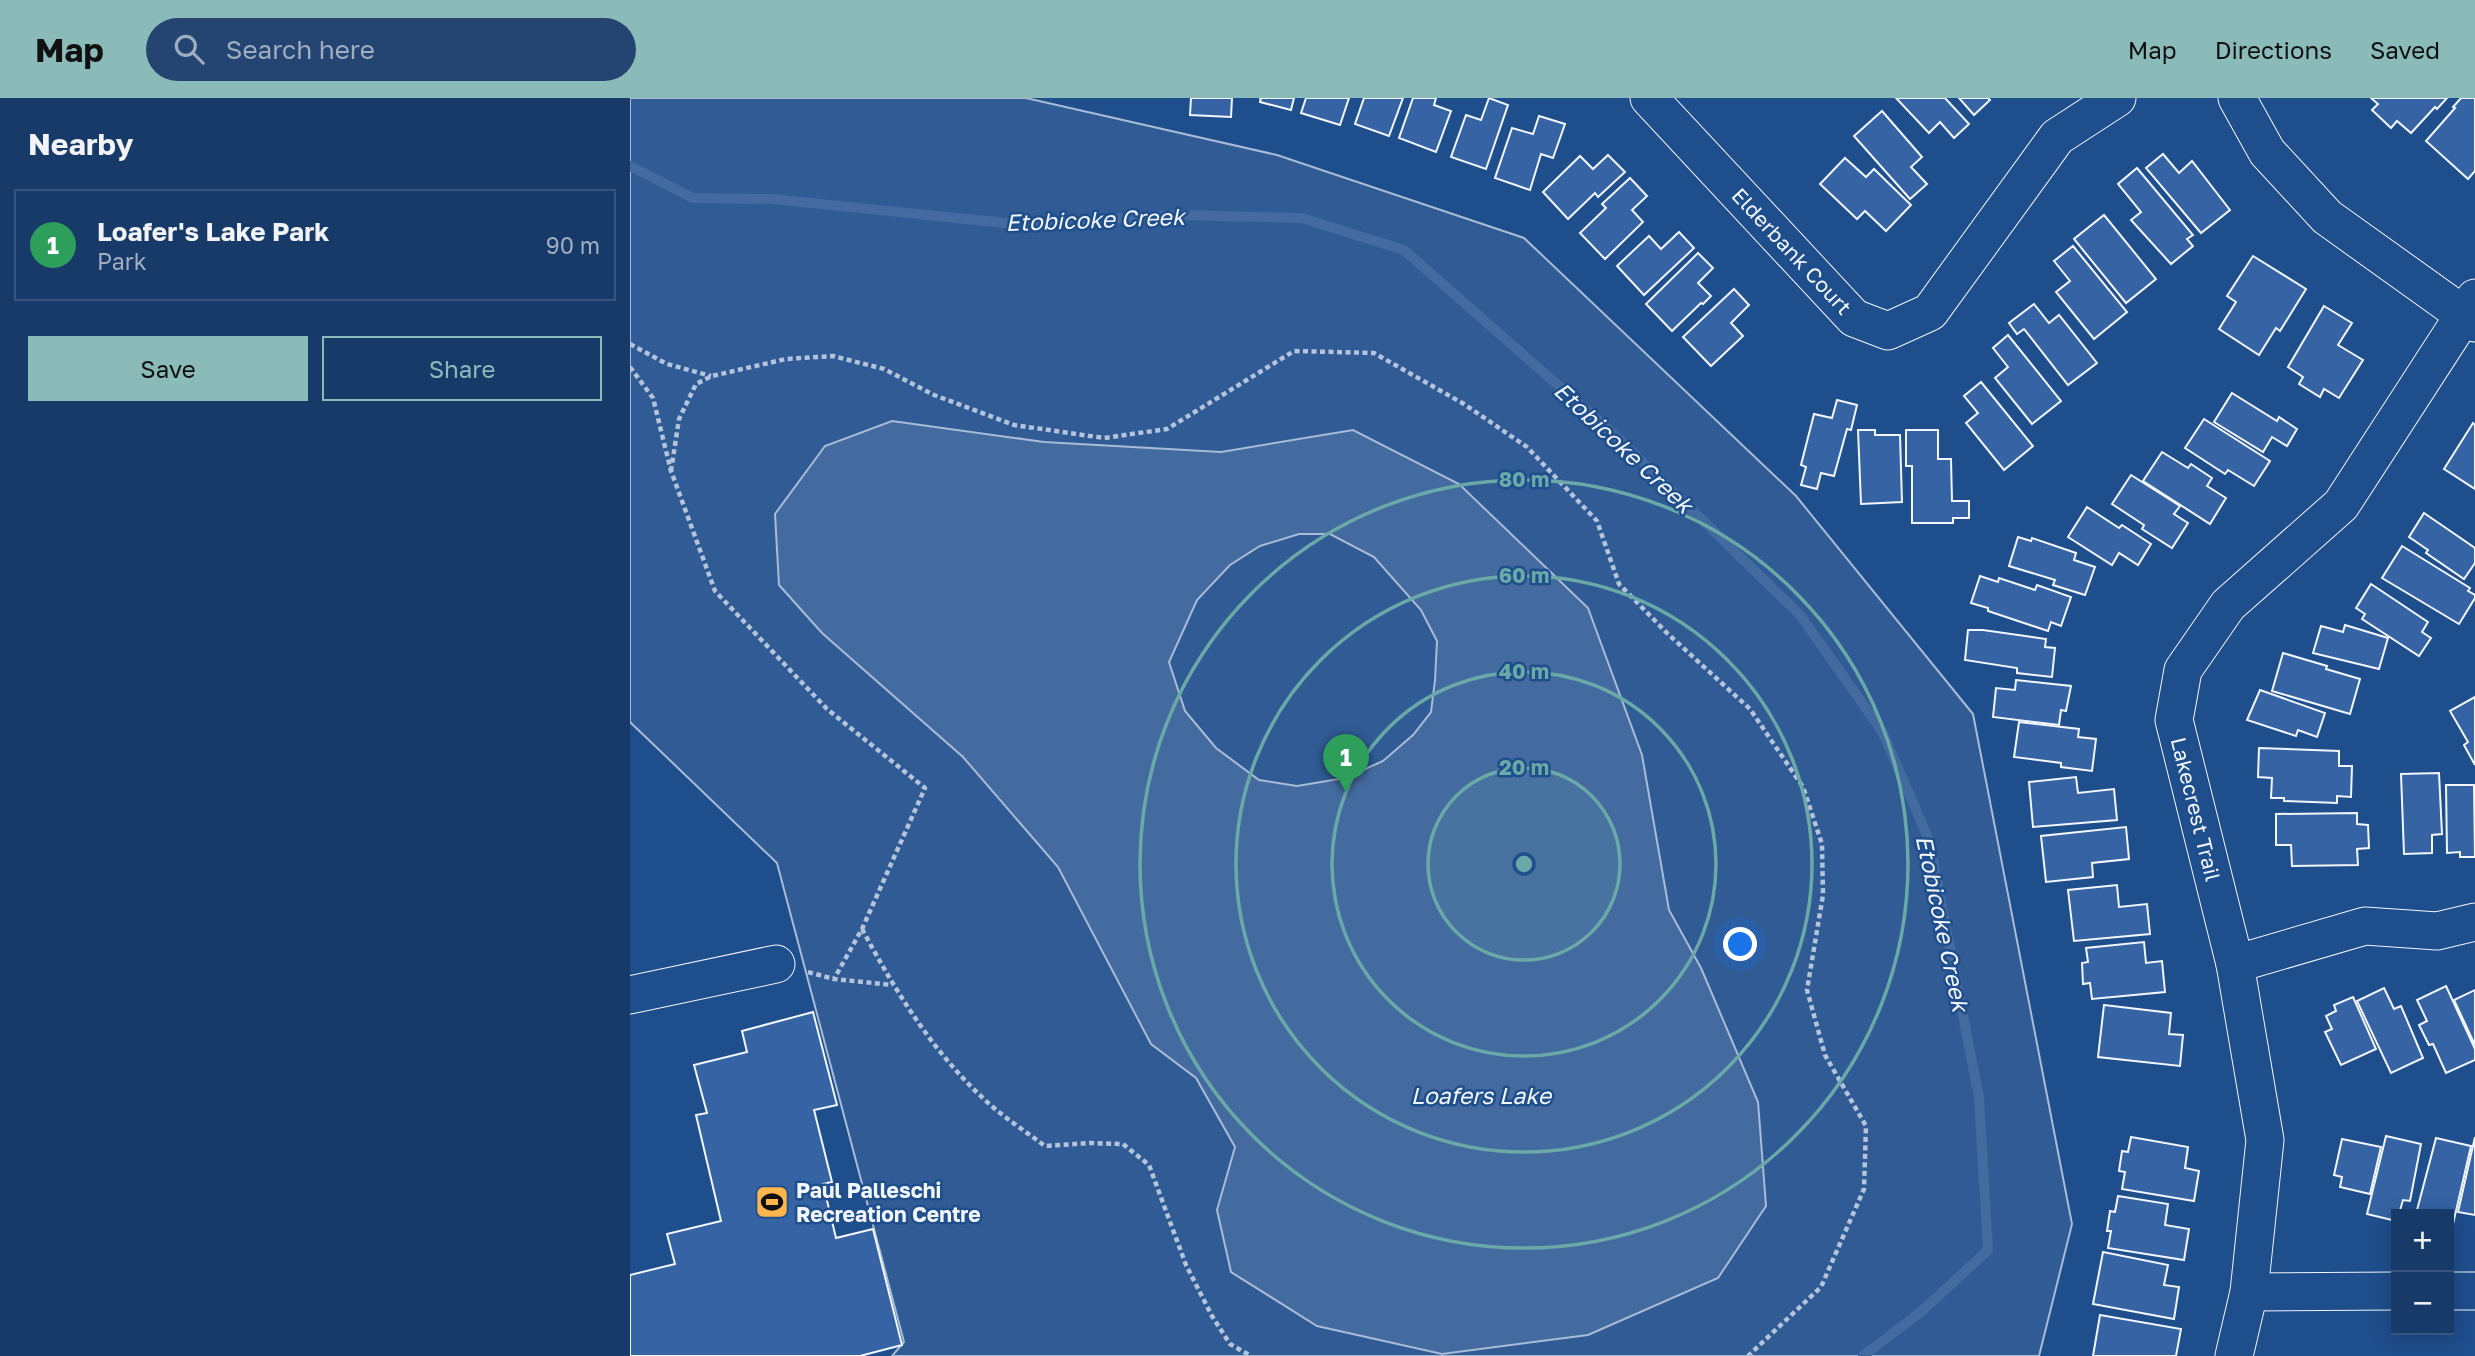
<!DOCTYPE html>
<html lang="en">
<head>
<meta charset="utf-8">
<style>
	body { margin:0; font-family:"Golos Text",sans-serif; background:#244571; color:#f1f3f6 }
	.controls { position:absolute; right:21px; bottom:21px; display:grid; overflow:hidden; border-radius:0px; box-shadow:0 4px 18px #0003 }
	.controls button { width:63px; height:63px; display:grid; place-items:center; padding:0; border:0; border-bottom:2px solid #36547d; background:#173a69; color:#f1f3f6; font:35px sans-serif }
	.you { position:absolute; left:1111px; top:847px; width:24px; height:24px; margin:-18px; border:5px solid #fff; border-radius:50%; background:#1a73e8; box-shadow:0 0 0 10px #1a73e833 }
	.badge { display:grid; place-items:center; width:46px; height:46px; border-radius:50%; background:#8bbbb9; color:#fff; font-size:23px; font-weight:700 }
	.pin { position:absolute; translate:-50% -58px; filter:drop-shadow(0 2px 4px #0008) }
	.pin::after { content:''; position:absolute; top:37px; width:24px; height:21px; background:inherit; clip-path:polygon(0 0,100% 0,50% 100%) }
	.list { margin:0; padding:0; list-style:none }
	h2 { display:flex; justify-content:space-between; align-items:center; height:91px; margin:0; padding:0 28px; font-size:30px }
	h2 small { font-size:23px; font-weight:400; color:#9eadc0 }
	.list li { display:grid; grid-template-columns:46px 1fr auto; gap:21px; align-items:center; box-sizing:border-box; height:112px; margin:0 14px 14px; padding:0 14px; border:2px solid #36547d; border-radius:0px }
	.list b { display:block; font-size:26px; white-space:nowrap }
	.list p { margin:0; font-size:23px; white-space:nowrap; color:#9eadc0 }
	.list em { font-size:23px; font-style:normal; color:#9eadc0 }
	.actions { display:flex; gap:14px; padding:21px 28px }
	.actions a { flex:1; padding:16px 0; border:2px solid #8bbbb9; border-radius:0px; text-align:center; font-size:24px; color:#8bbbb9 }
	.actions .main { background:#8bbbb9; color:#111 }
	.icon { flex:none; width:38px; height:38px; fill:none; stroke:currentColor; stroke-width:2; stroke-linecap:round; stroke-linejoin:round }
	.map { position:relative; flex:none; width:1845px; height:1258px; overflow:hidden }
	header { display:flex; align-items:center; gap:42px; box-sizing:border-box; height:98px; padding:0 35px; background:#8bbbb9; color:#111 }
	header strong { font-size:33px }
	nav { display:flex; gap:38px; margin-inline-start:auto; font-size:24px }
	.search { width:490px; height:63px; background:#244571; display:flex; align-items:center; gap:18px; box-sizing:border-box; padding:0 24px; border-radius:38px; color:#9eadc0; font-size:26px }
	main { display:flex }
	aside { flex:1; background:#173a69 }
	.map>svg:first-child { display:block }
</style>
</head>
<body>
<header>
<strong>Map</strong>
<div class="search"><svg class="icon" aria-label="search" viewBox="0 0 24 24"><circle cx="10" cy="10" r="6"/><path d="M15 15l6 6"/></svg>Search here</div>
<nav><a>Map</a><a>Directions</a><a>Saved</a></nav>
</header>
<main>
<aside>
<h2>Nearby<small></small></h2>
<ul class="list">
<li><span class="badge" style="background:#2e9e5b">1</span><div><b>Loafer's Lake Park</b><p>Park</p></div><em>90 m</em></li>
</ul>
<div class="actions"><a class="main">Save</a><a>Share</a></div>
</aside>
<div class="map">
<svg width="1845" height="1258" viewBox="0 0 1845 1258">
	<rect width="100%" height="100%" fill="#1f4e8c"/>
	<path fill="#305b95" stroke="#a8bbd7" stroke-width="2" d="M0,0H396L647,57L894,140L1166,398L1343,616L1442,1126L1409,1258H262L274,1244L147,765L0,624Z"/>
	<path fill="#446ba0" stroke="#a8bbd7" stroke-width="2" fill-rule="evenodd" d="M262,323L414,344L591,354L723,332L829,386L958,510L1012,657L1039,812L1071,870L1128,1004L1136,1108L1088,1180L958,1237L812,1256L687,1228L601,1174L587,1112L605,1049L566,980L521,946L428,769L333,659L192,535L149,487L145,416L195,348ZM669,436H700L744,459L791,512L807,543L805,582L801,614L783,637L753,663L715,680L667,688L629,682L586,650L555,613L539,564L567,502L600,467L630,448Z"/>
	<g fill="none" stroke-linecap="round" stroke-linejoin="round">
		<path stroke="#446ba0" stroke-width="10" d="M0,68L63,100L142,101L385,126L550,117L672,120L774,152L986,338L1170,517L1252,633L1299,742L1349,1000L1358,1152L1292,1213L1233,1258"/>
	</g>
	<g fill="#3563a3" stroke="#f2f6ff" stroke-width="2">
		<path d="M561,0H602L601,19L560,17Z"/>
		<path d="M629,0H664L661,12L630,4L631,0Z"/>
		<path d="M676,0H719L710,27L671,15Z"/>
		<path d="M734,0H773L759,38L725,26Z"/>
		<path d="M783,0H806L804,7L821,13L806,54L769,40Z"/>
		<path d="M859,0L878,7L856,71L821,59L836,17L851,22Z"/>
		<path d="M1266,0H1315L1339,26L1324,40L1310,24L1299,35Z"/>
		<path d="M1329,0H1358L1360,2L1344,17Z"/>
		<path d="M1741,0H1817L1807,11L1805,9L1781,35L1767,23L1761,30L1742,12L1748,6Z"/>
		<path d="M1831,0H1845V73L1838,81L1796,43L1825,10L1823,9Z"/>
		<path d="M1252,13L1292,59L1281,69L1297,86L1280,101L1224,38Z"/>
		<path d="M909,18L935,26L923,60L911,56L900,92L865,80L882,30L903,36Z"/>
		<path d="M1533,56L1549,75L1562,63L1600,112L1571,135L1516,70Z"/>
		<path d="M978,57L995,74L968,99L965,95L938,121L913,94L950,58L963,71Z"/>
		<path d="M1215,60L1236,79L1244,71L1281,107L1256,133L1235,113L1227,121L1190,86Z"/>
		<path d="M1507,70L1563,137L1557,141L1563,148L1541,166L1501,122L1511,114L1488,86Z"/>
		<path d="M1000,80L1017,98L1002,112L1013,124L975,161L950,135L976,110L972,106Z"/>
		<path d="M1474,117L1526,181L1496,205L1444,141Z"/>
		<path d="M1049,134L1064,150L1014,197L987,168L1019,138L1031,151Z"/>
		<path d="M1443,148L1497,214L1464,241L1426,194L1440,183L1424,163Z"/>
		<path d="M1068,155L1083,170L1068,185L1081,198L1073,206L1071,205L1042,233L1016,206Z"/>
		<path d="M1623,158L1676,191L1650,233L1646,230L1629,257L1589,231L1606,204L1597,198Z"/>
		<path d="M1104,191L1119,207L1101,225L1113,238L1081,268L1053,239Z"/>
		<path d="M1404,206L1419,225L1429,217L1467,265L1438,287L1394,231L1387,236L1379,225Z"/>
		<path d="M1694,208L1722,225L1708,247L1733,262L1709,300L1694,291L1690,299L1669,286L1673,279L1658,269Z"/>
		<path d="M1378,237L1431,303L1402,326L1365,280L1378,269L1363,250Z"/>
		<path d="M1351,284L1403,348L1374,372L1336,325L1348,315L1334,298Z"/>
		<path d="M1602,295L1647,323L1649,319L1667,331L1657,348L1642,339L1633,354L1584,324Z"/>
		<path d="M1207,302L1227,307L1221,332L1217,331L1204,378L1191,375L1187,391L1171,387L1176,369L1171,367L1184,316L1202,320Z"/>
		<path d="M1574,321L1640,363L1624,388L1598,372L1595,376L1555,350Z"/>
		<path d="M1843,325L1845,327V391L1814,371Z"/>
		<path d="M1228,332H1245V337H1270L1272,404L1231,406Z"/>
		<path d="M1276,332H1308V361H1321L1322,403H1339V420H1323V425H1282V368H1276Z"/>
		<path d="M1532,354L1558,370L1561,366L1582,380L1577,388L1596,400L1580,426L1513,383Z"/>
		<path d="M1501,377L1550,408L1544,416L1558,425L1542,450L1512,431L1514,427L1482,406Z"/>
		<path d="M1457,409L1489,430L1492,427L1521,446L1508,467L1489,455L1482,467L1438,439Z"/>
		<path d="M1794,415L1845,450V465L1834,481L1796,455L1798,452L1779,439Z"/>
		<path d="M1388,439L1401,443L1402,440L1446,455L1444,462L1465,469L1455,497L1423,487L1425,482L1379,468Z"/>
		<path d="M1772,448L1840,490L1838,493L1845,497V500L1829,526L1752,480Z"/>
		<path d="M1350,478L1368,484L1369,480L1405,492L1407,487L1441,499L1431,528L1421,524L1418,533L1358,513V510L1341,505Z"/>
		<path d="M1741,486L1798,524L1792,534L1801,540L1789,558L1732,521L1735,516L1726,510Z"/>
		<path d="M1715,527L1758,540L1749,571L1683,555L1691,528L1713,534Z"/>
		<path d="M1338,532H1353L1416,541L1415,549L1425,550L1422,579L1387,575V570L1335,562Z"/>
		<path d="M1653,555L1697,568L1696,571L1730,581L1720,616L1642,593Z"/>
		<path d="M1386,582L1441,588L1436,613L1431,612L1429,627L1363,619L1366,590L1385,592Z"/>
		<path d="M1630,592L1695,615L1687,639L1668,632L1666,638L1617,622Z"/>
		<path d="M1845,599V667L1834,647L1838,644L1820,613Z"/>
		<path d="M1389,624L1449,631L1448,639L1466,641L1462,673L1431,669V665L1384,659Z"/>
		<path d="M1629,650L1709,653V668H1722L1721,699L1707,698V705L1654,703V700H1641L1642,680L1628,679Z"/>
		<path d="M1809,675L1812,736L1802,737V755L1774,756L1771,676Z"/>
		<path d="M1446,679L1448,695L1484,691L1487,722L1403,729L1399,684Z"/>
		<path d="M1816,687H1844L1845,759H1830V754L1817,755Z"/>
		<path d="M1727,715V726L1738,727L1739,750L1727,751L1728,767L1662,768L1661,747H1646V716Z"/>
		<path d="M1496,729L1499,761L1462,765L1463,779L1416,784L1411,738Z"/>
		<path d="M1487,787L1489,809L1517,806L1520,836L1444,843L1438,792Z"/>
		<path d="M1514,844L1516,865L1532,863L1535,894L1462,901L1460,885L1453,886L1452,865L1458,864L1456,850Z"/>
		<path d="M1816,888L1845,951V962L1816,975L1803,946L1799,947L1789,927L1797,923L1787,902Z"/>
		<path d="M1754,890L1764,911L1771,908L1793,960L1761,975L1727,903Z"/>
		<path d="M1845,892V947L1824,902Z"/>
		<path d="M1723,899L1746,951L1711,967L1695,934L1702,931L1696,918L1706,913L1704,907Z"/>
		<path d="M1474,907L1541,915L1539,936L1553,937L1550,968L1468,959Z"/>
		<path d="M183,914L207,1007L184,1012L202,1084L193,1086L206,1140L243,1131L272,1247L230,1258H0V1177L45,1166L37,1136L91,1123L66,1017L77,1015L64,967L117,954L112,933Z"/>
		<path d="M1756,1038L1791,1046L1780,1103L1773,1102L1769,1116H1766V1123L1737,1116Z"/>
		<path d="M1501,1039L1558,1049L1555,1070L1569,1073L1564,1103L1492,1091L1495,1074L1489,1073L1492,1053L1498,1054Z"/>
		<path d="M1845,1039V1117L1828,1114Z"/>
		<path d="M1806,1040L1841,1048L1823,1126L1819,1125V1116H1786Z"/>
		<path d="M1712,1041L1751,1049L1740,1096L1710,1089L1712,1079L1704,1077Z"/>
		<path d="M1488,1098L1538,1106L1535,1127L1559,1131L1554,1162L1478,1150L1481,1133H1477L1480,1113L1485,1114Z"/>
		<path d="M1473,1154L1538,1167L1534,1187L1549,1189L1544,1221L1463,1206Z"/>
		<path d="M1470,1217L1551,1231L1546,1258H1463Z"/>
	</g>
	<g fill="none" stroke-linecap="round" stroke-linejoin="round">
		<defs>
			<g id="minor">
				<path d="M1019,0L1224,220L1258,233L1300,214L1427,39L1487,0"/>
				<path d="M1607,0L1637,54L1697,119L1845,225"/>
				<path d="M1605,866L1735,828L1807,833L1845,824"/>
				<path d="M0,897L146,866"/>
				<path d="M1819,1193H1845"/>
				<path d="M1619,1194L1766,1193"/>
				<path d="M1604,1258L1619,1194L1635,1042L1605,866L1544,622L1553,572L1598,507L1711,407L1845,200"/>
			</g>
		</defs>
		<use href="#minor" stroke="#f2f6ff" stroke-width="39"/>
		<g stroke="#b3c4dc" stroke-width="4.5" stroke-dasharray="5 3.5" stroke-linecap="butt">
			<path d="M0,246L37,266L81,278"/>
			<path d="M0,269L23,300L41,373L85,493L197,611L295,690L232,831L204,881"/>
			<path d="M41,373L49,321L66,286L82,278L156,261L203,258L254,271L304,297L384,327L474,340L537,331L664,253L744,255L834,306L897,349L967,423L989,486L1038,536L1120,611L1173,689L1192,746L1193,797L1177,892L1195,957L1236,1028L1234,1091L1191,1189L1118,1258"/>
			<path d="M232,831C266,894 302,953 355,1002C373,1019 395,1033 415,1048L460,1045L493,1046L519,1067L556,1167L582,1218L600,1246L621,1258"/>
			<path d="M178,874L204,881L262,887"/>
		</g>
		<use href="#minor" stroke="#1f4e8c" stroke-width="37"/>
	</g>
	<circle cx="894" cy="766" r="96" fill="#6aa9a8" fill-opacity=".12"/>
	<g fill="none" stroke="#6aa9a8" stroke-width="3.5">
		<circle cx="894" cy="766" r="96"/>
		<circle cx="894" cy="766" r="192"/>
		<circle cx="894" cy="766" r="288"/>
		<circle cx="894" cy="766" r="384"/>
	</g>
	<defs>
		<symbol id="stadium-square" viewBox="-11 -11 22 22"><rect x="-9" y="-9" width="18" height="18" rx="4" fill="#ffb74d" stroke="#1f4e8c"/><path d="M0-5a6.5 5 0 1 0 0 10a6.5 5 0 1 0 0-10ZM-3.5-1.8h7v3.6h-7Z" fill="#111"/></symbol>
	</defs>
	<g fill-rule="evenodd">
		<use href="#stadium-square" x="123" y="1085" width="38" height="38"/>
	</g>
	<g text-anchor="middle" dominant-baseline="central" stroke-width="5" stroke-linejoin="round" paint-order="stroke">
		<g font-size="21" fill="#f2f6ff" stroke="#1f4e8c">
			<text transform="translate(1162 153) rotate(47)">Elderbank Court</text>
			<text transform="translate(1566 711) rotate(76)">Lakecrest Trail</text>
		</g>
		<g font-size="21" font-weight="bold" fill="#f2f6ff" stroke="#1f4e8c" text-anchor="start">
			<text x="166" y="1092">Paul Palleschi<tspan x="166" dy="24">Recreation Centre</tspan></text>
		</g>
		<g font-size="23" font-style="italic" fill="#f2f6ff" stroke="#1f4e8c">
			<text transform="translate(465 121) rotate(-2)">Etobicoke Creek</text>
			<text transform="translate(994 349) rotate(43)">Etobicoke Creek</text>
			<text transform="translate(1313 825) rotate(78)">Etobicoke Creek</text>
			<text x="851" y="997">Loafers Lake</text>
		</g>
	</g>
	<circle cx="894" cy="766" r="10" fill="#6aa9a8" stroke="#1f4e8c" stroke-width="3.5"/>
	<g font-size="21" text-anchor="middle" font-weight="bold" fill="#6aa9a8" stroke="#1f4e8c" stroke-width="5" stroke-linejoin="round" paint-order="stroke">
		<text x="894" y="389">80 m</text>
		<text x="894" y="485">60 m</text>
		<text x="894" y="581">40 m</text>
		<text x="894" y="677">20 m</text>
	</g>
</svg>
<div class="controls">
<button>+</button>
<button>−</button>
</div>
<div class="you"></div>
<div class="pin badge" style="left:716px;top:694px;background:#2e9e5b">1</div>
</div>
</main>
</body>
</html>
